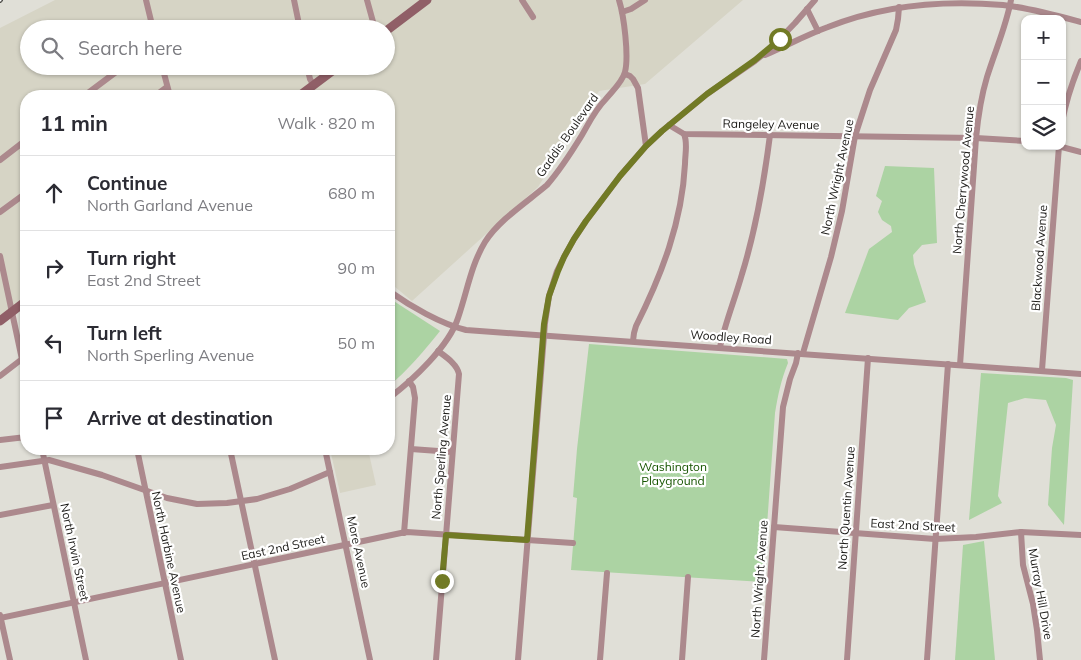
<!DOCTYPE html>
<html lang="en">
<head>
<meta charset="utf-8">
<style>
	body { margin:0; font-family:Mulish,sans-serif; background:#f2f2f3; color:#2b2b33 }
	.controls { position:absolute; right:15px; top:15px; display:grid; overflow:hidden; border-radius:10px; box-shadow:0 1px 4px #0004 }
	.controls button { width:45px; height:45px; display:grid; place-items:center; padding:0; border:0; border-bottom:1px solid #e1e1e2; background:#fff; color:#2b2b33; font:25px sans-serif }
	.stop { position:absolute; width:15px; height:15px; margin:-11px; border:4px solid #717a25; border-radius:50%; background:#fff }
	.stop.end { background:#717a25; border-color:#fff; box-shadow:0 1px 5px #0008 }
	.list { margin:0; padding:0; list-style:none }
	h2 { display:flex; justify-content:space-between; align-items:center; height:65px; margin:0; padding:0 20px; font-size:21px }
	h2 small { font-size:16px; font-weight:400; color:#7c7c81 }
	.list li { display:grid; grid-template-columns:32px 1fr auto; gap:15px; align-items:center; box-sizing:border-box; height:75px; padding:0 20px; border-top:1px solid #e1e1e2 }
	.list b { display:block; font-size:19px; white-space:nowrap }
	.list p { margin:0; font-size:16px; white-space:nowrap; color:#7c7c81 }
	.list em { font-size:16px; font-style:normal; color:#7c7c81 }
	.icon { flex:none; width:28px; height:28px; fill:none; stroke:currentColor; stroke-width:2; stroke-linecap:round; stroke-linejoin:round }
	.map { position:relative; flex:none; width:1081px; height:660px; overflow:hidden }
	.search { position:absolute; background:#fff; box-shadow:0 1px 4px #0004; left:20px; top:20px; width:375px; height:55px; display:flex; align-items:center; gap:12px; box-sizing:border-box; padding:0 18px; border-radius:28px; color:#7c7c81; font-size:19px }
	.panel { position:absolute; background:#fff; box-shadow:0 1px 4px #0004; left:20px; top:90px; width:375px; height:365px; border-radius:20px }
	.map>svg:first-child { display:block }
</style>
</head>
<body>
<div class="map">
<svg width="1081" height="660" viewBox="0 0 1081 660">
	<rect width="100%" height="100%" fill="#e0dfd7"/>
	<g fill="#d6d4c5" fill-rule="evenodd">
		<path d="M55,0H743L645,84L599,91L538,187L412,301L389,282V96H26V298L0,318V28ZM29,29H386V66H29Z"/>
		<path d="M330,449H368L376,485L340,493Z"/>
	</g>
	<g fill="#acd3a3">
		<path d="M885,166L934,168L937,243L922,245L913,255L914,264L926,302L909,308L898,320L845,313L869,249L892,232L891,226L882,220L878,212L882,201L876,196Z"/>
		<path d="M389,298L440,331C424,351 408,370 389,386Z"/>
		<path d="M589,344L787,359L788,363C781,380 778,395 775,413L763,582L571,570L577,498L573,497L577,449Z"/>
		<path d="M981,373L1066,378L1073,380L1064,525L1048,505L1052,448L1056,425L1046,400L1025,398L1008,403L998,496L1002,503L969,520Z"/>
		<path d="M984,541L995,660H955L963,545Z"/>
	</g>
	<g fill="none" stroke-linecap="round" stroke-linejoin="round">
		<g stroke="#ac898d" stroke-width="6">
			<path d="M146,0L153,29"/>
			<path d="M294,0L300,29"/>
			<path d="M367,0L375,29"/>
			<path d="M522,0L533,17"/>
			<path d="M807,9L818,31"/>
			<path d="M622,12L631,9L645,0"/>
			<path d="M765,55C786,46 806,35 828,27C883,5 944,0 1003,5C1030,8 1055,15 1081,22"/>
			<path d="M162,66L170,96"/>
			<path d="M307,66L310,79L314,86"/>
			<path d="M625,74L630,76L633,79L638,88L646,146"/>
			<path d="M84,96L124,66"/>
			<path d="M155,96L167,87"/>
			<path d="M1062,122C1066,101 1073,80 1081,61"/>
			<path d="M669,125L684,134L976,138L1025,141"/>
			<path d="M1058,146L1081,152"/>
			<path d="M0,160L26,140"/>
			<path d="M0,212L26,193"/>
			<path d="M0,256L26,378"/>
			<path d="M389,291C410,306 441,324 466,330L1081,374"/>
			<path d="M633,341L634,333L636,326C662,274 682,222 685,164C685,154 688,143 684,134"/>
			<path d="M720,347C725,323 735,299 742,274C756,229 764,182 770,135"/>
			<path d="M803,353L831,257L842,211L855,136L870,90L896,30L898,19L899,7"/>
			<path d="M960,365L976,138C978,117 981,97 987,77C995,51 1006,27 1011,0"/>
			<path d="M1042,370L1059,146"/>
			<path d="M0,376L22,359"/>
			<path d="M389,398C413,380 449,346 458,318C467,292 471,265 485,242C499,220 527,202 547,185C560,170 571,153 582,135C589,123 595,110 605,100C612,91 622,83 625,72C629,56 624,16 619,0"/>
			<path d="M0,440L26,437"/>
			<path d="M42,449L86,660"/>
			<path d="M137,449L181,660"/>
			<path d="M230,449L275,660"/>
			<path d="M325,449L370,660"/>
			<path d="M411,449L452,452"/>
			<path d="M0,467L49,460L102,475L167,498L197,504L227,503L257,499L290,489L330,472"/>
			<path d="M0,515L53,505"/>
			<path d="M774,527L935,539L976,537L1021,532L1081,535"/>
			<path d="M1021,532L1023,565L1033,604L1037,630L1040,660"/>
			<path d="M404,533L415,398L413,387L409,381"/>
			<path d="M0,615L10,660"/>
			<path d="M0,618L401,533L407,532L573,543"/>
			<path d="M436,660L459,374C457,364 446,357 438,351"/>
			<path d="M518,660L545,323L549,296L557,271L564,257L574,239L586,221L620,176L646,146L662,131L707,94L755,61L771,48L795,23L815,0"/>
			<path d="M600,660L607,573"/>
			<path d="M682,660L688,577"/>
			<path d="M764,660L783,407L790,379L796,363L798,353"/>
			<path d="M847,660L868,358"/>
			<path d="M927,660L948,364"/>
		</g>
		<g stroke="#905f67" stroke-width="9">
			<path d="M386,31L427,0"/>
			<path d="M299,96L339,66"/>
			<path d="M0,321L26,301"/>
		</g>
		<defs>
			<path id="rail" d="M0,1L1,0"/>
		</defs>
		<use href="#rail" stroke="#4b4a46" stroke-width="4"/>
		<use href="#rail" stroke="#fff" stroke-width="2" stroke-dasharray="5.5" stroke-linecap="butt"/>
	</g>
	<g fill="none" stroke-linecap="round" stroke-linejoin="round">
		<path stroke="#717a25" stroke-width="6" d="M442,581L446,535L527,540L544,324L549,296L558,271L564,257L574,239L586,221L620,176L646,146L662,131L707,94L755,60L780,39"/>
	</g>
	<g text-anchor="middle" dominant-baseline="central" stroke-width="4.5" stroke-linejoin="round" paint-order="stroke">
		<g font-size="12" fill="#1c1b18" stroke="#fff">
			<text transform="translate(771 124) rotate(1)">Rangeley Avenue</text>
			<text transform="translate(567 135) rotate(-55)">Gaddis Boulevard</text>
			<text transform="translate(837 177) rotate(-78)">North Wright Avenue</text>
			<text transform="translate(963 180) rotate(-85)">North Cherrywood Avenue</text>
			<text transform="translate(1039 258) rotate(-86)">Blackwood Avenue</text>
			<text transform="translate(731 337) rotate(4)">Woodley Road</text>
			<text transform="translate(441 457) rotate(-85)">North Sperling Avenue</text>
			<text transform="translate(846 508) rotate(-86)">North Quentin Avenue</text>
			<text transform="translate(913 525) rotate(3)">East 2nd Street</text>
			<text transform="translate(283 547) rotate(-12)">East 2nd Street</text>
			<text transform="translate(75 552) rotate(78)">North Irwin Street</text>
			<text transform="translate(169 552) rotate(78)">North Harbine Avenue</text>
			<text transform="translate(359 552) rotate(78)">More Avenue</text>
			<text transform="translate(759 579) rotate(-86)">North Wright Avenue</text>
			<text transform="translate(1041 594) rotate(80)">Murray Hill Drive</text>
		</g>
		<g font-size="12" fill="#175501" stroke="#fff">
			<text x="673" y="466">Washington<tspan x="673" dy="14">Playground</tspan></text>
		</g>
	</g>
</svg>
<div class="controls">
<button>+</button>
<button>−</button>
<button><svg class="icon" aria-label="layers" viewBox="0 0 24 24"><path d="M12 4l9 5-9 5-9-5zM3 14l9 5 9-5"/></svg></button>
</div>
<div class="stop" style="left:780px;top:39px"></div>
<div class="stop end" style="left:442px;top:581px"></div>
<div class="search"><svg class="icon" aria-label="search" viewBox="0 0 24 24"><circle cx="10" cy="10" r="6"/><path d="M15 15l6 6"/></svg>Search here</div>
<section class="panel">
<h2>11 min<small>Walk · 820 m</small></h2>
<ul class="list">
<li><svg class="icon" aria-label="ahead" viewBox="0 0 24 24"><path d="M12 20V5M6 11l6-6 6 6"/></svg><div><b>Continue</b><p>North Garland Avenue</p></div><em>680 m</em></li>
<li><svg class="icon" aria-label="right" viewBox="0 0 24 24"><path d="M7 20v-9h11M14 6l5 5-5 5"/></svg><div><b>Turn right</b><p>East 2nd Street</p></div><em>90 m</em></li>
<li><svg class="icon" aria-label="left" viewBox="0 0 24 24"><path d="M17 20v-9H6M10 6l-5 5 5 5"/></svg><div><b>Turn left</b><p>North Sperling Avenue</p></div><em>50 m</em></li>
<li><svg class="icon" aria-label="arrive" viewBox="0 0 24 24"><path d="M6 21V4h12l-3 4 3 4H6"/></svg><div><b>Arrive at destination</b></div></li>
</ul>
</section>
</div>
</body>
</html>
